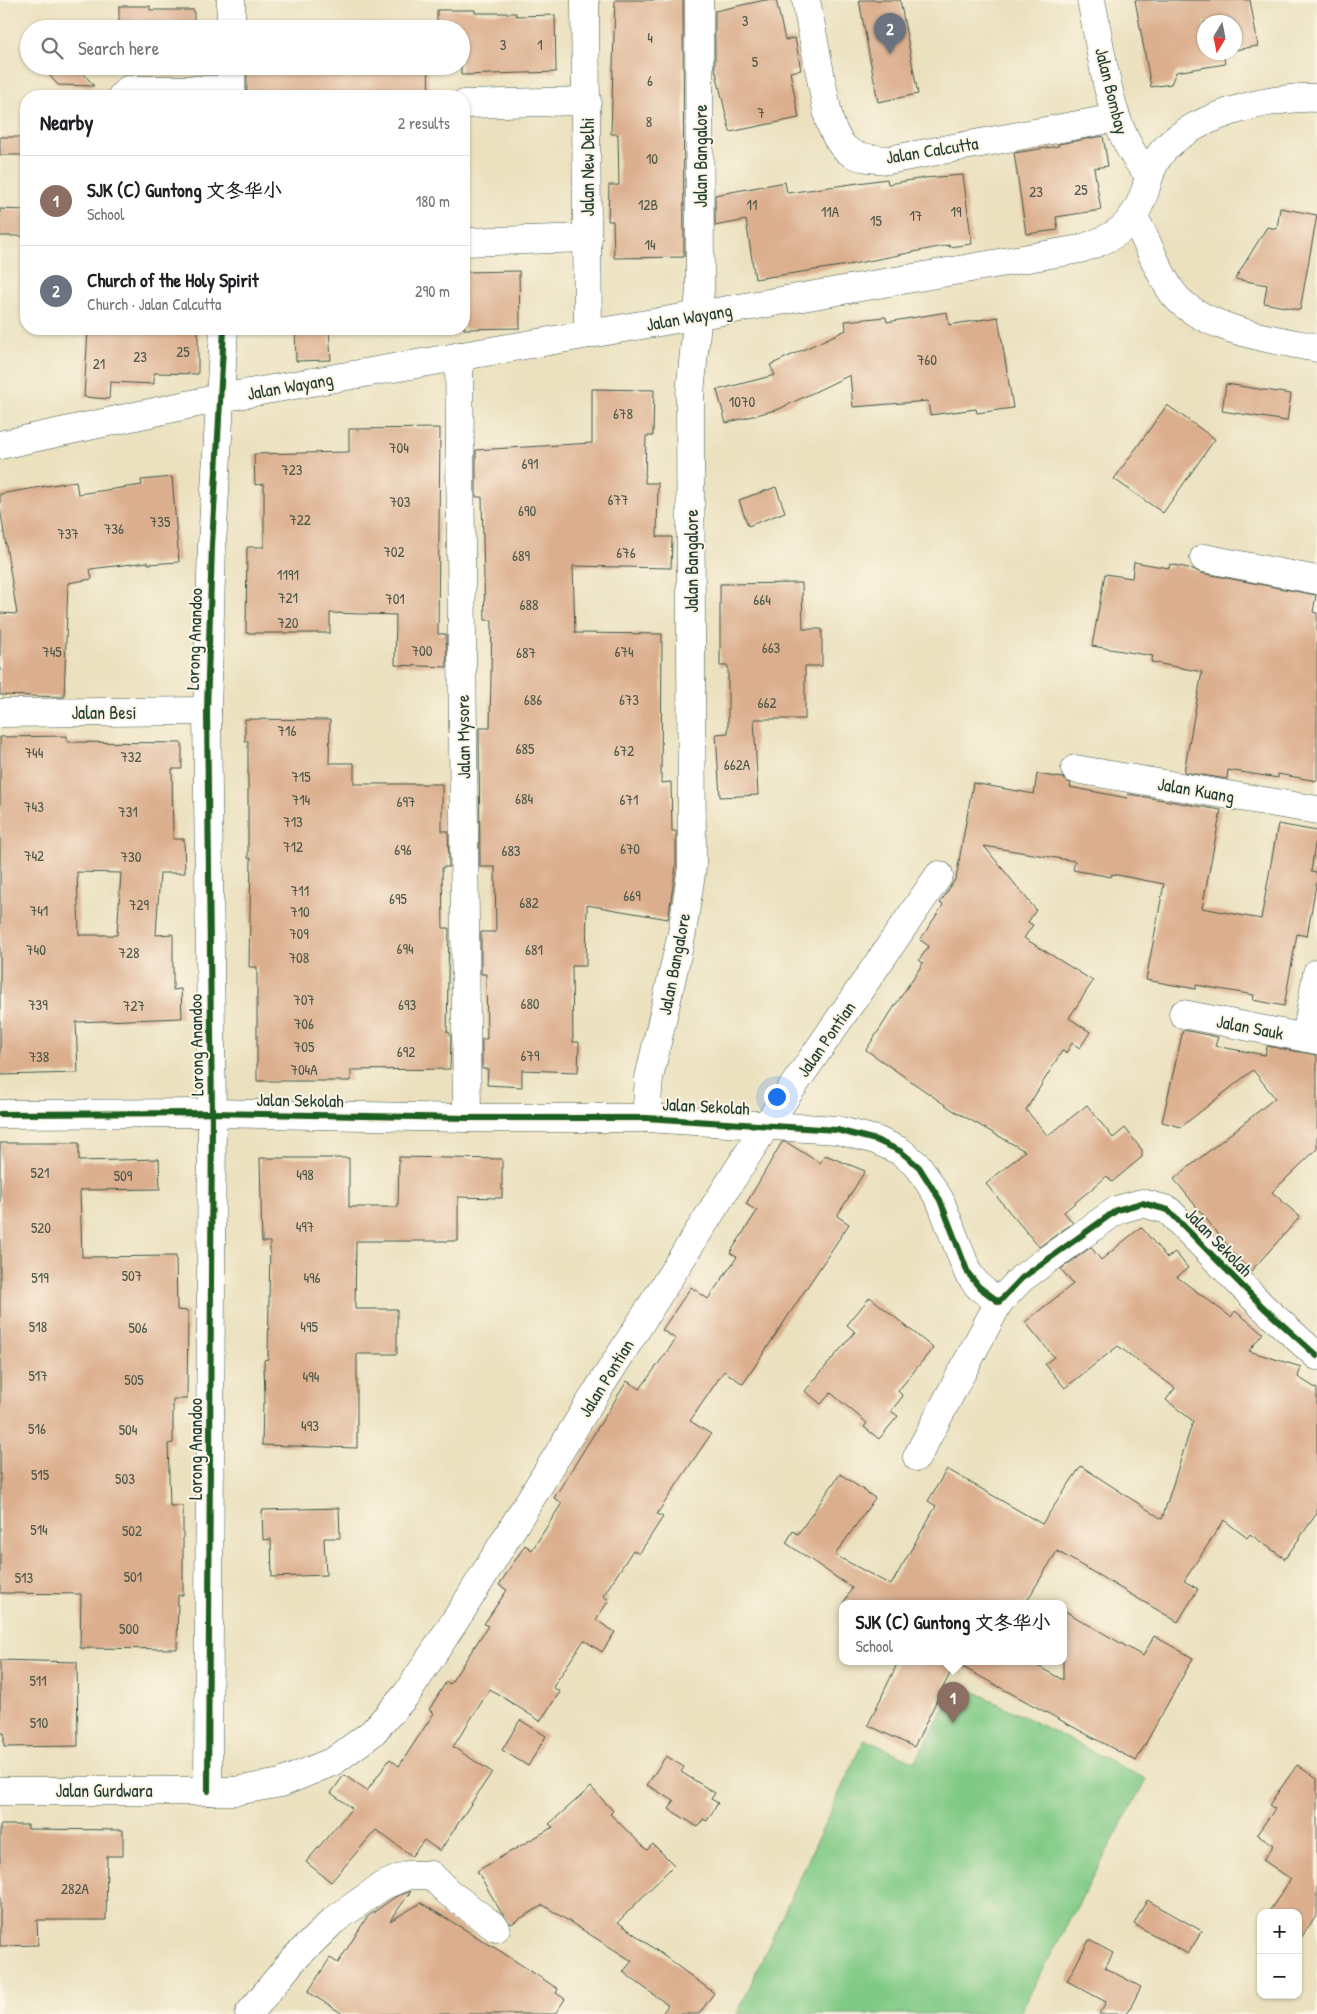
<!DOCTYPE html>
<html lang="en">
<head>
<meta charset="utf-8">
<style>
	body { margin:0; font-family:"Patrick Hand","LXGW WenKai TC",sans-serif; background:#f6f6f6; color:#202124 }
	.controls { position:absolute; right:15px; bottom:15px; display:grid; overflow:hidden; border-radius:10px; box-shadow:0 1px 4px #0004 }
	.controls button { width:45px; height:45px; display:grid; place-items:center; padding:0; border:0; border-bottom:1px solid #e0e0e0; background:#fff; color:#202124; font:25px sans-serif }
	.compass { position:absolute; left:1197px; top:15px; width:45px; height:45px; border-radius:50%; background:#fff; box-shadow:0 1px 4px #0004; rotate:190deg }
	.you { position:absolute; left:776px; top:1096px; width:18px; height:18px; margin:-12px; border:4px solid #fff; border-radius:50%; background:#1a73e8; box-shadow:0 0 0 8px #1a73e833 }
	.badge { display:grid; place-items:center; width:32px; height:32px; border-radius:50%; background:#1f6fb2; color:#fff; font-size:16px; font-weight:700 }
	.pin { position:absolute; translate:-50% -41px; filter:drop-shadow(0 1px 2px #0008) }
	.pin::after { content:''; position:absolute; top:26px; width:18px; height:15px; background:inherit; clip-path:polygon(0 0,100% 0,50% 100%) }
	.popup { position:absolute; left:839px; top:1600px; width:228px; height:65px; box-sizing:border-box; display:grid; place-content:center; border-radius:10px; background:#fff; filter:drop-shadow(0 1px 4px #0005); font-size:16px; white-space:nowrap; color:#757577 }
	.popup b { font-size:19px; color:#202124 }
	.popup::after { content:''; position:absolute; left:50%; top:100%; margin-left:-10px; border:10px solid transparent; border-top-color:#fff }
	.list { margin:0; padding:0; list-style:none }
	h2 { display:flex; justify-content:space-between; align-items:center; height:65px; margin:0; padding:0 20px; font-size:21px }
	h2 small { font-size:16px; font-weight:400; color:#757577 }
	.list li { display:grid; grid-template-columns:32px 1fr auto; gap:15px; align-items:center; box-sizing:border-box; height:90px; padding:0 20px; border-top:1px solid #e0e0e0 }
	.list b { display:block; font-size:19px; white-space:nowrap }
	.list p { margin:0; font-size:16px; white-space:nowrap; color:#757577 }
	.list em { font-size:16px; font-style:normal; color:#757577 }
	.icon { flex:none; width:28px; height:28px; fill:none; stroke:currentColor; stroke-width:2; stroke-linecap:round; stroke-linejoin:round }
	.map { position:relative; flex:none; width:1317px; height:2014px; overflow:hidden }
	.search { position:absolute; background:#fff; box-shadow:0 1px 4px #0004; left:20px; top:20px; width:450px; height:55px; display:flex; align-items:center; gap:12px; box-sizing:border-box; padding:0 18px; border-radius:28px; color:#757577; font-size:19px }
	.panel { position:absolute; background:#fff; box-shadow:0 1px 4px #0004; left:20px; top:90px; width:450px; height:245px; border-radius:20px }
	.map>svg:first-child { display:block }
</style>
</head>
<body>
<div class="map">
<svg width="1317" height="2014" viewBox="0 0 1317 2014">
	<rect width="100%" height="100%" fill="#fcf5e5"/>
	<filter id="ink" filterUnits="userSpaceOnUse"><feTurbulence type="fractalNoise" baseFrequency=".02" numOctaves="2"/><feDisplacementMap in="SourceGraphic" scale="10" xChannelSelector="R" yChannelSelector="G"/><feConvolveMatrix kernelMatrix="1 2 1 2 8 2 1 2 1" color-interpolation-filters="sRGB"/></filter>
	<filter id="wash" filterUnits="userSpaceOnUse"><feTurbulence type="fractalNoise" baseFrequency=".0096" numOctaves="4" result="noise"/><feDisplacementMap in="SourceGraphic" scale="20" xChannelSelector="R" yChannelSelector="G"/><feGaussianBlur stdDeviation="1.12" result="paint"/><feColorMatrix in="noise" values="0 0 0 0 0 0 0 0 0 0 0 0 0 0 0 0 0 1.4 0 .05"/><feComposite in="paint" operator="in"/></filter>
	<g filter="url(#wash)">
		<rect width="100%" height="100%" fill="#ebe1bf"/>
		<path fill="#81ca86" stroke="#50845d" d="M958,1683L1146,1779L1019,2014H737L864,1739L915,1762Z"/>
		<g id="blocks">
			<g fill="#dbae8d" fill-rule="evenodd">
				<path d="M615,0H683L684,257L614,258L613,221H608L609,185H619L618,134H611Z"/>
				<path d="M765,0H776L785,40L795,38L801,70L790,72L799,118L730,132L715,68V11Z"/>
				<path d="M859,0H900L918,94L878,102Z"/>
				<path d="M1135,0H1250L1258,46L1234,50V22H1204V52H1223L1225,64L1176,72L1171,84L1151,87Z"/>
				<path d="M119,6H150V10H194V29H119Z"/>
				<path d="M437,10H475V13H516V16L555,15L556,72L461,75V29H437Z"/>
				<path d="M41,66H77L94,86L58,85Z"/>
				<path d="M247,66H428L429,96H247Z"/>
				<path d="M1103,136L1108,166L1094,168L1101,210L1056,217L1058,230L1026,234L1014,153L1059,146L1058,144Z"/>
				<rect x="0" y="137" width="26" height="18"/>
				<path d="M963,175L972,244L949,247V245L848,265L755,279L746,220L715,226V195L785,182L787,193L887,179L888,184L924,178Z"/>
				<path d="M1280,208L1317,215L1300,310L1264,303L1267,285L1235,279L1267,227L1277,229Z"/>
				<path d="M0,209L26,210V236H0Z"/>
				<path d="M519,271L520,328L464,329V272Z"/>
				<path d="M947,312L949,325L998,317L1013,408L977,413L976,409L930,415L928,401L853,407L850,375L779,409L726,423L717,390L775,375L770,365L846,330L845,321L886,317L887,322Z"/>
				<path d="M88,329H198V374L154,373V384L110,382L109,399L84,397Z"/>
				<path d="M295,329H329L331,360L296,361Z"/>
				<path d="M1226,384L1291,394L1287,421L1222,411Z"/>
				<path d="M592,389L654,390L653,436H646L645,483H658L657,537H672L671,568L573,566L575,633L662,634L661,783L671,782L672,831H676V866L668,919L587,905L586,966H572L573,1042H579L578,1072L522,1070V1087L487,1085L488,1069H482V1039H487L486,974H481V932H496L495,867H480L479,728H490L492,620H485L482,497H476V450L592,443Z"/>
				<path d="M1167,405L1215,439L1163,513L1114,479Z"/>
				<path d="M440,428L438,634H446L447,667L395,665L396,615L330,613V633H246L247,547H264V484L255,485L254,454L349,452V429Z"/>
				<path d="M172,477L179,562L148,564V562L90,569L92,579L68,583L64,697L0,695V613L17,614L0,508V494L76,481L78,494L142,485L141,480Z"/>
				<path d="M776,487L785,512L748,526L739,500Z"/>
				<path d="M1134,562L1169,568L1170,564L1193,569L1201,573L1316,595L1313,612L1317,613V781L1278,774V778L1228,770L1227,779L1184,772L1202,672L1151,662L1153,656L1092,646L1105,574L1132,578Z"/>
				<path d="M802,583L803,629H822V666H805V719H754L758,795L720,797L716,734L728,733V666H720V584Z"/>
				<path d="M245,719L330,720L329,763H354V784H442V831H448L449,867H442L443,928H449L447,1032H449L451,1038L450,1069L351,1070V1081H257V967H249L251,858H248V741H245Z"/>
				<path d="M67,736V742L182,743V769H172L173,839H184L185,873H160L156,935L173,934V990L181,989L182,1018L76,1022L78,1073L0,1075V737ZM77,872L121,873L117,935H79Z"/>
				<path d="M1037,774L1063,778L1071,784L1070,787L1127,798L1128,794L1221,810L1202,908L1261,919L1278,824L1317,831L1311,872L1317,873V879L1307,936L1297,934L1284,1006L1253,1000L1254,995L1196,985V989L1146,980L1164,884L1112,874L1111,877L1073,870L1075,861L984,846L1036,910L1028,922L1033,925L1024,938L1093,981L1069,1018L1090,1032L1080,1048L1072,1043L1066,1053L1062,1051L1026,1110L1048,1136L1087,1105L1113,1138L1125,1128L1142,1150V1157L1112,1182L1107,1176L1064,1212L1073,1223L1039,1247L986,1184L1025,1151L951,1109L866,1050L923,963L919,960L929,946L920,940L943,905L940,903L956,878L973,783L1034,794Z"/>
				<path d="M1183,1030L1218,1037L1215,1046L1265,1055L1267,1046L1317,1055V1149L1272,1192L1300,1217L1251,1271L1226,1247L1228,1246L1174,1179L1275,1098L1253,1070L1181,1127L1162,1122Z"/>
				<path d="M782,1142H786L820,1163L825,1155L865,1171L837,1216L849,1224L743,1384L724,1371L690,1421L711,1434L657,1514L663,1517L639,1554L633,1550L603,1596L609,1600L596,1620L615,1632L602,1652L584,1640L553,1687L560,1692L540,1721L490,1689L453,1747L492,1772L440,1851L424,1840L412,1856L376,1830L331,1882L306,1862L352,1808L331,1793L344,1775L367,1791L390,1759L399,1766L434,1713L429,1710L446,1682L450,1684L488,1626L484,1624L507,1590L499,1585L525,1545L532,1550L562,1503L554,1498L627,1381L640,1389L676,1339L662,1330L691,1287L708,1299L737,1257L730,1253L757,1211L746,1204Z"/>
				<path d="M0,1143H79V1161L159,1159L160,1189L80,1190L82,1257L176,1256L177,1310L188,1311L187,1399H173V1443L168,1444L170,1506H183V1595H178L177,1649L80,1648L81,1594L0,1593Z"/>
				<path d="M399,1157L502,1159V1198L458,1197V1241H356L355,1309H397V1354H357V1448L262,1445L263,1403H265L264,1360L268,1359L270,1242H262L260,1158H349V1207H398Z"/>
				<path d="M1141,1227L1167,1258L1175,1252L1188,1268L1177,1277L1231,1317L1235,1311L1263,1333L1249,1351L1301,1367L1298,1377L1317,1389V1513L1285,1559L1250,1534L1247,1538L1224,1520L1184,1581L1198,1589L1178,1622L1057,1551L1025,1604H843L852,1588L786,1543L793,1531L798,1534L840,1474L875,1498L835,1555L891,1585L936,1506L928,1501L947,1469L1042,1524L1081,1466L1162,1519L1193,1421L1166,1400L1175,1388L1118,1346L1065,1388L1045,1364L1054,1357L1025,1322L1073,1284L1061,1269L1091,1247L1101,1260Z"/>
				<path d="M870,1297L933,1348L898,1391L903,1396L891,1411L898,1416L879,1439L864,1427L867,1423L831,1393L821,1404L805,1391L855,1332L847,1325Z"/>
				<path d="M339,1508L340,1538H324L326,1575L272,1577L271,1539L263,1540L262,1510Z"/>
				<path d="M1063,1610L1143,1656L1154,1636L1193,1658L1136,1761L955,1663L914,1747L868,1725L898,1662H1030L1063,1680Z"/>
				<path d="M0,1660L77,1662L78,1746L4,1747V1733H0Z"/>
				<path d="M520,1720L546,1736L528,1766L502,1750Z"/>
				<path d="M666,1756L684,1767L681,1772L715,1793L711,1799L718,1803L707,1821L703,1819L698,1827L669,1809L674,1801L647,1785Z"/>
				<path d="M1297,1765L1317,1779V1915L1298,1942V1913H1268L1291,1879L1263,1860L1274,1845L1257,1834L1275,1809L1269,1805Z"/>
				<path d="M591,1787L613,1811L610,1814L647,1850L653,1844L674,1865L618,1922L714,1993L699,2014H662L668,2005L623,1972L632,1961L543,1905L511,1924L501,1912L477,1871L553,1827L549,1824Z"/>
				<path d="M0,1825H28V1829L123,1830V1856H107L106,1920H37L38,1945L0,1946Z"/>
				<path d="M411,1891L390,1921L421,1903L500,1951L558,1989L556,1993L565,1999L555,2014H343L308,1992L330,1958L338,1963L367,1917L395,1897Z"/>
				<path d="M1147,1900L1202,1931L1188,1954L1134,1924Z"/>
				<path d="M1089,1940L1113,1953L1105,1968L1141,1987L1127,2014H1099L1106,2002L1067,1981Z"/>
			</g>
		</g>
	</g>
	<g filter="url(#ink)">
		<use href="#blocks" fill-opacity="0" stroke="#3e5649" stroke-width="1"/>
		<g fill="none" stroke-linecap="round" stroke-linejoin="round">
			<defs>
				<g id="minor">
					<path d="M231,0V29"/>
					<path d="M585,0L588,334"/>
					<path d="M806,0L829,120C841,155 854,158 888,160L1116,118"/>
					<path d="M1091,0C1103,55 1108,135 1150,175"/>
					<path d="M122,96L128,90H231"/>
					<path d="M231,96V66"/>
					<path d="M464,104L587,101"/>
					<path d="M1133,216C1148,240 1156,269 1172,292C1199,329 1274,340 1317,348"/>
					<path d="M464,242L588,238"/>
					<path d="M459,356L467,1118"/>
					<path d="M0,445L220,398L1080,249C1115,238 1133,227 1145,191C1148,179 1152,165 1159,156C1188,116 1271,96 1317,98"/>
					<path d="M1204,558L1317,580"/>
					<path d="M0,713L207,711"/>
					<path d="M1075,769L1317,810"/>
					<path d="M1183,1014L1317,1040"/>
					<path d="M1306,1038L1317,973"/>
					<path d="M0,1114L212,1113L467,1118H646L837,1130L876,1140L900,1151L919,1167L940,1200L968,1273L979,1287L999,1302L1022,1278L1117,1210L1142,1203L1168,1210L1263,1307L1317,1356"/>
					<path d="M646,1118L649,1078L682,933L692,867L690,394L700,290L699,0"/>
					<path d="M917,1457L999,1302"/>
					<path d="M0,1791H235L281,1783L334,1761L372,1733L406,1695L462,1610L589,1404L767,1124L939,875"/>
					<path d="M208,1791L212,1113L207,711L212,545L224,329"/>
					<path d="M249,2014L293,1960L333,1921L382,1886L408,1875H431L448,1892L496,1928"/>
				</g>
			</defs>
			<use href="#minor" stroke="#3e5649" stroke-width="29"/>
			<use href="#minor" stroke="#fff" stroke-width="28"/>
			<defs>
				<g id="cycleway">
					<path d="M0,1114L212,1113L467,1118H646L837,1130L876,1140L900,1151L919,1167L940,1200L968,1273L979,1287L999,1302L1022,1278L1117,1210L1142,1203L1168,1210L1263,1307L1317,1356"/>
					<path d="M208,1791L212,1113L207,711L212,545L224,329"/>
				</g>
			</defs>
			<use href="#cycleway" stroke="#fcf5e5" stroke-width="9"/>
			<use href="#cycleway" stroke="#1b5e20" stroke-width="6"/>
		</g>
	</g>
	<g text-anchor="middle" dominant-baseline="central" stroke-width="4" stroke-linejoin="round" paint-order="stroke">
		<g font-size="15" fill="#4e594a">
			<text x="745" y="20">3</text>
			<text x="650" y="37">4</text>
			<text x="503" y="44">3</text>
			<text x="540" y="44">1</text>
			<text x="755" y="61">5</text>
			<text x="650" y="80">6</text>
			<text x="761" y="112">7</text>
			<text x="649" y="121">8</text>
			<text x="652" y="158">10</text>
			<text x="1081" y="189">25</text>
			<text x="1036" y="191">23</text>
			<text x="648" y="204">12B</text>
			<text x="752" y="204">11</text>
			<text x="830" y="211">11A</text>
			<text x="956" y="211">19</text>
			<text x="916" y="215">17</text>
			<text x="876" y="220">15</text>
			<text x="650" y="244">14</text>
			<text x="183" y="351">25</text>
			<text x="140" y="356">23</text>
			<text x="927" y="359">760</text>
			<text x="99" y="363">21</text>
			<text x="742" y="401">1070</text>
			<text x="623" y="413">678</text>
			<text x="399" y="447">704</text>
			<text x="530" y="463">691</text>
			<text x="292" y="469">723</text>
			<text x="618" y="499">677</text>
			<text x="400" y="501">703</text>
			<text x="527" y="510">690</text>
			<text x="300" y="519">722</text>
			<text x="160" y="521">735</text>
			<text x="114" y="528">736</text>
			<text x="68" y="533">737</text>
			<text x="394" y="551">702</text>
			<text x="626" y="552">676</text>
			<text x="521" y="555">689</text>
			<text x="288" y="574">1191</text>
			<text x="288" y="597">721</text>
			<text x="395" y="598">701</text>
			<text x="762" y="599">664</text>
			<text x="529" y="604">688</text>
			<text x="288" y="622">720</text>
			<text x="771" y="647">663</text>
			<text x="422" y="650">700</text>
			<text x="52" y="651">745</text>
			<text x="624" y="651">674</text>
			<text x="526" y="652">687</text>
			<text x="533" y="699">686</text>
			<text x="629" y="699">673</text>
			<text x="767" y="702">662</text>
			<text x="287" y="730">716</text>
			<text x="525" y="748">685</text>
			<text x="624" y="750">672</text>
			<text x="34" y="752">744</text>
			<text x="131" y="756">732</text>
			<text x="737" y="764">662A</text>
			<text x="301" y="776">715</text>
			<text x="524" y="798">684</text>
			<text x="301" y="799">714</text>
			<text x="629" y="799">671</text>
			<text x="406" y="801">697</text>
			<text x="34" y="806">743</text>
			<text x="128" y="811">731</text>
			<text x="293" y="821">713</text>
			<text x="293" y="846">712</text>
			<text x="630" y="848">670</text>
			<text x="403" y="849">696</text>
			<text x="511" y="850">683</text>
			<text x="34" y="855">742</text>
			<text x="131" y="856">730</text>
			<text x="300" y="890">711</text>
			<text x="632" y="895">669</text>
			<text x="398" y="898">695</text>
			<text x="529" y="902">682</text>
			<text x="139" y="904">729</text>
			<text x="39" y="910">741</text>
			<text x="300" y="911">710</text>
			<text x="299" y="933">709</text>
			<text x="405" y="948">694</text>
			<text x="36" y="949">740</text>
			<text x="534" y="949">681</text>
			<text x="129" y="952">728</text>
			<text x="299" y="957">708</text>
			<text x="304" y="999">707</text>
			<text x="530" y="1003">680</text>
			<text x="38" y="1004">739</text>
			<text x="407" y="1004">693</text>
			<text x="134" y="1005">727</text>
			<text x="304" y="1023">706</text>
			<text x="304" y="1046">705</text>
			<text x="406" y="1051">692</text>
			<text x="530" y="1055">679</text>
			<text x="39" y="1056">738</text>
			<text x="304" y="1069">704A</text>
			<text x="40" y="1172">521</text>
			<text x="305" y="1174">498</text>
			<text x="123" y="1175">509</text>
			<text x="305" y="1226">497</text>
			<text x="41" y="1227">520</text>
			<text x="132" y="1275">507</text>
			<text x="40" y="1277">519</text>
			<text x="312" y="1277">496</text>
			<text x="38" y="1326">518</text>
			<text x="309" y="1326">495</text>
			<text x="138" y="1327">506</text>
			<text x="38" y="1375">517</text>
			<text x="311" y="1376">494</text>
			<text x="134" y="1379">505</text>
			<text x="310" y="1425">493</text>
			<text x="37" y="1428">516</text>
			<text x="128" y="1429">504</text>
			<text x="40" y="1474">515</text>
			<text x="125" y="1478">503</text>
			<text x="39" y="1529">514</text>
			<text x="132" y="1530">502</text>
			<text x="133" y="1576">501</text>
			<text x="24" y="1577">513</text>
			<text x="129" y="1628">500</text>
			<text x="38" y="1680">511</text>
			<text x="39" y="1722">510</text>
			<text x="75" y="1888">282A</text>
		</g>
		<g font-size="18" fill="#1f3d34" stroke="#fcf5e5">
			<text transform="translate(1112 91) rotate(76)">Jalan Bombay</text>
			<text transform="translate(932 150) rotate(-9)">Jalan Calcutta</text>
			<text transform="translate(700 156) rotate(-90)">Jalan Bangalore</text>
			<text transform="translate(587 167) rotate(-90)">Jalan New Delhi</text>
			<text transform="translate(689 317) rotate(-10)">Jalan Wayang</text>
			<text transform="translate(290 386) rotate(-10)">Jalan Wayang</text>
			<text transform="translate(691 561) rotate(-90)">Jalan Bangalore</text>
			<text transform="translate(194 639) rotate(-88)">Lorong Anandoo</text>
			<text x="104" y="712">Jalan Besi</text>
			<text transform="translate(463 737) rotate(-91)">Jalan Mysore</text>
			<text transform="translate(1196 790) rotate(10)">Jalan Kuang</text>
			<text transform="translate(674 964) rotate(-79)">Jalan Bangalore</text>
			<text transform="translate(1250 1027) rotate(11)">Jalan Sauk</text>
			<text transform="translate(826 1039) rotate(-55)">Jalan Pontian</text>
			<text transform="translate(196 1045) rotate(-91)">Lorong Anandoo</text>
			<text transform="translate(300 1100) rotate(1)">Jalan Sekolah</text>
			<text transform="translate(706 1106) rotate(3)">Jalan Sekolah</text>
			<text transform="translate(1219 1242) rotate(46)">Jalan Sekolah</text>
			<text transform="translate(606 1378) rotate(-58)">Jalan Pontian</text>
			<text transform="translate(195 1449) rotate(-90)">Lorong Anandoo</text>
			<text x="104" y="1790">Jalan Gurdwara</text>
		</g>
	</g>
</svg>
<div class="controls">
<button>+</button>
<button>−</button>
</div>
<svg class="compass" viewBox="-18 -18 36 36"><path d="M0-13l5 13h-10z" fill="#e53935"/><path d="M0 13l5-13h-10z" fill="#757577"/></svg>
<div class="you"></div>
<div class="pin badge" style="left:953px;top:1723px;background:#8d6e63">1</div>
<div class="popup"><b>SJK (C) Guntong 文冬华小</b>School</div>
<div class="pin badge" style="left:890px;top:54px;background:#6b7280">2</div>
<div class="search"><svg class="icon" aria-label="search" viewBox="0 0 24 24"><circle cx="10" cy="10" r="6"/><path d="M15 15l6 6"/></svg>Search here</div>
<section class="panel">
<h2>Nearby<small>2 results</small></h2>
<ul class="list">
<li><span class="badge" style="background:#8d6e63">1</span><div><b>SJK (C) Guntong 文冬华小</b><p>School</p></div><em>180 m</em></li>
<li><span class="badge" style="background:#6b7280">2</span><div><b>Church of the Holy Spirit</b><p>Church · Jalan Calcutta</p></div><em>290 m</em></li>
</ul>
</section>
</div>
</body>
</html>
